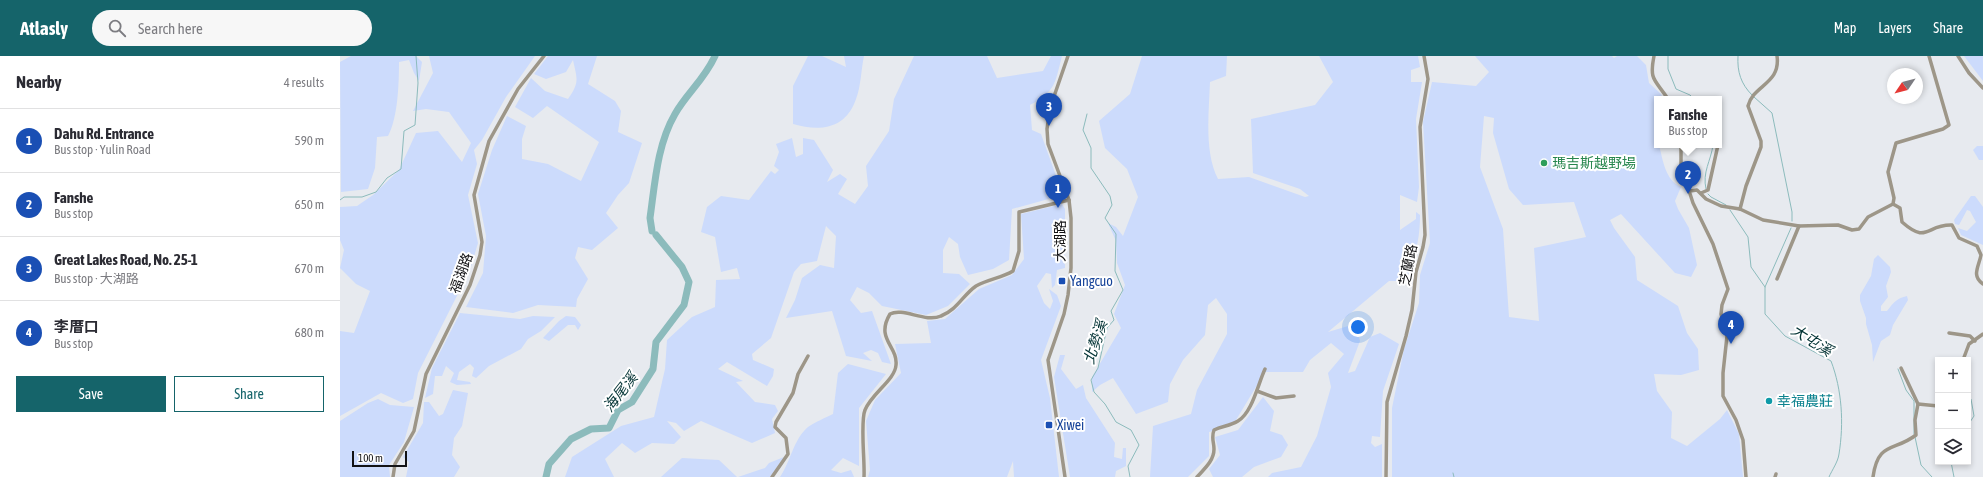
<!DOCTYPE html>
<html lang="en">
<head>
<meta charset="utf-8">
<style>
	body { margin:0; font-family:"Asap Condensed","Noto Sans TC",sans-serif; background:#f7f7f7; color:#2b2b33 }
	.controls { position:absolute; right:12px; bottom:12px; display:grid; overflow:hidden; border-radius:0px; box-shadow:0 2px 6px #0003 }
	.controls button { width:36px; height:36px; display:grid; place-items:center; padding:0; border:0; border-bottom:1px solid #e1e1e2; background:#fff; color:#2b2b33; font:20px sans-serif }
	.compass { position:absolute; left:1547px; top:12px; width:36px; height:36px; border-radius:50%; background:#fff; box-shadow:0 2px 6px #0003; rotate:235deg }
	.scale { position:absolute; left:12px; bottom:10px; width:55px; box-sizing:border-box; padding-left:4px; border:2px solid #131315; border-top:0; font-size:11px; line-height:14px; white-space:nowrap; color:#131315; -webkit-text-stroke:3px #fff; paint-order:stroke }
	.you { position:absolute; left:1018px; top:271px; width:14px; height:14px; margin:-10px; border:3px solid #fff; border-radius:50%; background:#1a73e8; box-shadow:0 0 0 6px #1a73e833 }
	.badge { display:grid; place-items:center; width:26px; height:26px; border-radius:50%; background:#15646a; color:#fff; font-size:13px; font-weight:700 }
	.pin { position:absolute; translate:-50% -33px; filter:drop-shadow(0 1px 2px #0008) }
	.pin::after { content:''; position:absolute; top:21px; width:14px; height:12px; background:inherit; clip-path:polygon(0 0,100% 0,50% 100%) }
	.popup { position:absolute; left:1314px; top:40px; width:68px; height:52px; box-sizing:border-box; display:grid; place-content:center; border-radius:0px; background:#fff; filter:drop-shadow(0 1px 3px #0005); font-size:13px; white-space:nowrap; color:#7c7c81 }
	.popup b { font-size:15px; color:#2b2b33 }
	.popup::after { content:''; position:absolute; left:50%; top:100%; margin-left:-8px; border:8px solid transparent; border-top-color:#fff }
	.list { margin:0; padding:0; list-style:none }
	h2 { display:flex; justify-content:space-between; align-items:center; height:52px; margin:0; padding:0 16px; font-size:17px }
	h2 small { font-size:13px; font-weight:400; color:#7c7c81 }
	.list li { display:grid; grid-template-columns:26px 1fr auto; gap:12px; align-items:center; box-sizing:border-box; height:64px; padding:0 16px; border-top:1px solid #e1e1e2 }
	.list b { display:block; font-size:15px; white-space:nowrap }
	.list p { margin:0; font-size:13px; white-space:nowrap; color:#7c7c81 }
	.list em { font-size:13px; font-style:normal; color:#7c7c81 }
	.actions { display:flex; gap:8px; padding:12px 16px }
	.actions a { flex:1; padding:9px 0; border:1px solid #15646a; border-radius:0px; text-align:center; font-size:14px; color:#15646a }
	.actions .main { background:#15646a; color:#fff }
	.icon { flex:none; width:22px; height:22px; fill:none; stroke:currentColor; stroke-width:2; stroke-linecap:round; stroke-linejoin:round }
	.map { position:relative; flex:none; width:1643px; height:421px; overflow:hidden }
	header { display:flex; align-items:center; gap:24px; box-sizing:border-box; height:56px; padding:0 20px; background:#15646a; color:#fff }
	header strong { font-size:19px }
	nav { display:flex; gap:22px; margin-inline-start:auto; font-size:14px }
	.search { width:280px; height:36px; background:#f7f7f7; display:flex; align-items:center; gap:10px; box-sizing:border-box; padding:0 14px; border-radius:22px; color:#7c7c81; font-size:15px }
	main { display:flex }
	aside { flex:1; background:#fff }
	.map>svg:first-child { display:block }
</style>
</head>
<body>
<header>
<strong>Atlasly</strong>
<div class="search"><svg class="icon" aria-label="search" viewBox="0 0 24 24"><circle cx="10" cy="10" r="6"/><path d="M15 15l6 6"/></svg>Search here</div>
<nav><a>Map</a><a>Layers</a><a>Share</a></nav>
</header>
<main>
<aside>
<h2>Nearby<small>4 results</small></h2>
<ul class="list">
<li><span class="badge" style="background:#1a4fb4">1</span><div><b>Dahu Rd. Entrance</b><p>Bus stop · Yulin Road</p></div><em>590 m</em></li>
<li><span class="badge" style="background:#1a4fb4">2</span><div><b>Fanshe</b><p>Bus stop</p></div><em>650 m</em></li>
<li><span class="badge" style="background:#1a4fb4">3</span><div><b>Great Lakes Road, No. 25-1</b><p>Bus stop · 大湖路</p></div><em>670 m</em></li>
<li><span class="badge" style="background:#1a4fb4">4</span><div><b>李厝口</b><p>Bus stop</p></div><em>680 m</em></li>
</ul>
<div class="actions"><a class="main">Save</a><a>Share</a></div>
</aside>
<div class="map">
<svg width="1643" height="421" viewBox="0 0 1643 421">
	<rect width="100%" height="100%" fill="#e7eaef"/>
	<g fill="#ccdbfc" fill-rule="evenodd">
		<path d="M11,0H76L82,6L79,25L74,17L69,4L59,6C59,27 58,62 48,80L37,81L35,112L28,133L1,136L0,6Z"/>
		<path d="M89,0H195L166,41L142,84L134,94L137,108L128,139L138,187L130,214L78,317L73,343L63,347L41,337L0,360V275L14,277L30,235L16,228L0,212L4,194L0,184V151L17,150L33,139L59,114L76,77L98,75L122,106L131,87L109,56L86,53L73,55L93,17Z"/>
		<path d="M208,0H257L248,28L275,45L281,55L278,76L302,87L289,127L278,139L266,157L278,172L252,194L238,191L235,202L248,223L237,243L236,251L198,249L173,257L126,251L143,217L146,180L138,138L152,94L167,60L186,70L182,83V103L208,108L241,125L259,86L207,50L193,62L175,51L191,22L205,35L228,43C240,26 237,23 233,4L226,16L206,23L194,18Z"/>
		<path d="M468,0H482L506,11L504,0H524C521,14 521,30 516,43C506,73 480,76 453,68V30Z"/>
		<path d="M574,0H647L657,22L703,15L711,0H722C715,27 716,35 690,49L692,74L701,78L723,139L672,153L669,204L653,213L628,219L620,201L618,188L609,181L603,194V217L619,218L630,228L608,250L586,259L542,250L529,237L517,231L510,244L521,257L532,255L551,308L542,306L538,297L531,294L523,297L532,305L506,300L492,255L446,262L455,244L462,222L480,209L494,212L496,180L486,170L477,205L461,208L454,216L431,282L412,298L413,304L434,313L433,320L427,330L387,306L378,313L403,325L396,326L415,346L435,349L438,355L432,363L435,377L412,387L361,365L344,375L336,367L327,365L341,381L334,388L312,387L295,397L282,387L265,403L274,421H225L232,401L281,370L314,361L325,313L327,284L352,261L375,251L376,224L400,223L397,212L381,216L375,181L361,176L367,151L381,140L409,144L431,115L435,118L439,114L434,110L439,96L436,88L452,82L456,101L463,98V82L474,84L493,114L487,126L500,118L507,123L498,138L515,148L528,130L526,110L549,75L554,43Z"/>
		<path d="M802,0H887L886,20L870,26C869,56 864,96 878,123L909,121L965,141L969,140L960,133L913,117L911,63L975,49L993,26L979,0H1078L1080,11L1071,14V26H1082L1076,63L1079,131L1077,146L1060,139V174L1076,163V156L1080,159C1080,184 1075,201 1066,225H1049L988,276L1015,268L1020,285L1008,317L1015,315L1030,281L1040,277L1059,288L1043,335L1040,381L1032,380L1031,387L1035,391L1042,388V421H928L932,417L961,411L977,380L991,331L988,317L1004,298L991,287L970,304L963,316H925L893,369L869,376V400L848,421H810L813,370L851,358L857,334L887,278V258L876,242L868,249L865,279L843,304L830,328L828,346L796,358L773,322L760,329L752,336V321L781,272L774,258L785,229L777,207L776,185L768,167L776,171L783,180L798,141L787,113L765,92L759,65L790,38Z"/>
		<path d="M1135,0H1272L1274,2L1277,0H1297L1306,9L1309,27L1321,38L1323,43H1317V89H1319C1323,104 1325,124 1341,131L1335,145L1338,153L1349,172L1357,209L1351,221L1335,217L1281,158L1270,164L1274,172L1295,201L1297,224L1338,250L1347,277L1358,293L1359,314L1341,319L1314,318L1317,335L1332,356L1331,382L1347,390L1380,363L1387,354L1399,378L1403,421H1052V352L1064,293L1079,247L1080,219L1090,187L1083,66L1092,26L1136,30L1149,16ZM1144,60L1154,62L1153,77L1169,133L1183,149L1234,146L1246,181L1194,192L1199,265L1169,261L1163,173L1140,111Z"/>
		<path d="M1624,0H1643V25Z"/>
		<path d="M1637,90H1643V104H1639L1633,94Z"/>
		<path d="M1631,140H1635L1643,151V189L1621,179L1618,172L1627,175L1636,166L1630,155L1627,154L1619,169L1615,168L1614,164Z"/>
		<path d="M722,148L725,153V212L717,214L715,229L712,232L711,218L706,217L697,230L704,247L710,253L713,245L709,233L717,239L721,250L701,304L710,342L719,421H674L673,405L667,421H528L530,414L526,365L535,344L561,317L555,288L591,287L587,265L605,263L639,233L672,219L684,203L681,158Z"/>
		<path d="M1538,199L1550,211L1551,216L1546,230L1548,241L1541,250V255H1547C1553,247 1557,242 1567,240L1568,244L1553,269L1550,279L1541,285L1533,306L1532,289L1526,268V262L1520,245V239L1531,220L1534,203Z"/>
		<path d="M120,257L180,263L193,260L215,261L201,275L188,283L181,293L149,310L136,322L132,320L134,312L130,308L119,316L117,324L130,326L131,328L117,329L110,326L114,317L106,310L102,320H95L93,338L85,342L92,312Z"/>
		<path d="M226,260L235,261L241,269L238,274L235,269H228L209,285L203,282L219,265Z"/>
		<path d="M720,299H725L721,313L736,333L743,329L746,342L775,387L774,401L782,403L783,392H786V410L776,415L775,421H730L714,321Z"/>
		<path d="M508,308L546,318L519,352V410L503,402L491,414L501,417L511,414L514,421H440C451,405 453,384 468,371C475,366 485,362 493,358L498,317Z"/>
		<path d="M113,334L128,337L122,370L114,382L112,399L120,411L114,421H66L69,406L63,401L83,367L84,346H89L99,360L103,358Z"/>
		<path d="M923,341L934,355L930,375L942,379L948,389L941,401L914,411L902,421H873L869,413L880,399L875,381L898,374Z"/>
		<path d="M38,343L50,349L74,351L64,386L49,409L50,421H0V365L28,347Z"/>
		<path d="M444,401L430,421H398L425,412L429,407Z"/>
		<path d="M342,402L379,404L397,421H321Z"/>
	</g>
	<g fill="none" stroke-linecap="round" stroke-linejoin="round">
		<g stroke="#8cbbbc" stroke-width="1">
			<path d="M1328,0V13L1336,33L1350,39L1354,43"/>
			<path d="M1398,0C1397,16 1401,28 1412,39"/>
			<path d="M1414,41L1432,57L1452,156V165"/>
			<path d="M747,58L743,74L751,92V112L770,140L772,149L765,162L776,178L775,215L783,234L771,255L774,264L767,272L758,312L751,324L754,336L765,348L776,366L791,374L799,389L788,410L790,421"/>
			<path d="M1366,133C1362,116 1371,105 1373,89"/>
			<path d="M1368,138L1371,141L1386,149"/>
			<path d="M0,144L4,141H22L36,136L47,122L61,113L64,75L75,69L78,27L76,0"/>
			<path d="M1390,154L1408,181L1411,211L1425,231"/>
			<path d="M1451,172L1425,231V258L1445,280L1491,305C1502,334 1504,367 1499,398C1498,406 1492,414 1489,421"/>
			<path d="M1558,313L1566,334L1574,345V378"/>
			<path d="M1628,340L1631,343L1634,360L1628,369"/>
			<path d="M1575,381L1581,409L1592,421"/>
			<path d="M1611,406L1614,421"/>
			<path d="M1113,417L1114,421"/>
		</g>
		<g stroke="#8cbbbc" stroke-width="7">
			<path d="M312,175L310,162C315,127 317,89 335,58C347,37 364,24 375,0"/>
			<path d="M206,421L209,408L231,383L251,373L269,372L278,354L292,346L313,313L316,286L344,249L349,226L342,211L316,179"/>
		</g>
		<g stroke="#9d9688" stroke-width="3.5">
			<path d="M1314,0C1309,25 1315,23 1328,43"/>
			<path d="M1618,0L1629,17L1643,32"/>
			<path d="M1341,89V110L1353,147L1373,188L1388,233L1382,249L1381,258L1387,280L1383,317V340L1396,364L1403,384L1406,421"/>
			<path d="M1350,135L1357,134L1366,143L1381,150L1400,153L1423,164L1459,170L1498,169L1512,174L1519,173L1528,161L1553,148L1554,142L1548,116L1556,87L1603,73L1609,69L1589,0"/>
			<path d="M1361,137L1368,134L1378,89"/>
			<path d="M1553,148L1560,152L1562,166C1588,189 1586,168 1612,169L1619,182L1637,190L1641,199C1639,210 1631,220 1643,228"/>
			<path d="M1400,153L1406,130L1421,91V85L1408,50C1413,29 1441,28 1437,0"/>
			<path d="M1437,223L1459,170"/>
			<path d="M1609,277L1630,280L1635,285"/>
			<path d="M1623,304L1629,288L1643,278"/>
			<path d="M1561,312L1578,348"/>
			<path d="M917,335L936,342L954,340"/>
			<path d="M53,421L55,408L74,375L86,318L130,229L140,199L142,186L134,139L149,85L178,33L204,0"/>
			<path d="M432,421L448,398L446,382L435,371L436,366L453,337L458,318L468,300"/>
			<path d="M524,421C525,405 520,366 525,354C532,337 555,324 556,309C558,290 535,283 550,258C563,251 585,267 601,260C617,254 623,239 636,230C648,223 662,222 673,215L679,195V156L729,144"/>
			<path d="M725,421L708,304L724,258L728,239L731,212V162L729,144L708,88L707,73L710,52L728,0"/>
			<path d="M857,421C864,413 874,405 874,393C874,386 871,382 874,374C882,370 890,370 898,365C912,357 918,328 925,313"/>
			<path d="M1046,421L1047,346L1066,280L1072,254L1076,216L1083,191L1085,179L1080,71L1088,23L1084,0"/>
			<path d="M1435,421L1436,418"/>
			<path d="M1533,421C1538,385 1554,396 1576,379L1575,364L1578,348L1598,350"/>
		</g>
	</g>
	<circle fill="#2e9e5b" stroke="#fff" stroke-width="1.5" cx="1204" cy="107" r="4"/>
	<g fill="#1a4fb4" stroke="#fff" stroke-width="1.5">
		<rect x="718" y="221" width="8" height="8" rx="2"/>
		<rect x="705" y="365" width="8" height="8" rx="2"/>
	</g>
	<circle fill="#0f9aa8" stroke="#fff" stroke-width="1.5" cx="1429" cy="345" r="4"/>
	<g text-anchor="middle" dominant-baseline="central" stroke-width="4" stroke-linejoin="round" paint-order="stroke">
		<g font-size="14" fill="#27864d" stroke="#fff" text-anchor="start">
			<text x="1212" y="107">瑪吉斯越野場</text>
		</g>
		<g font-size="14" fill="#131315" stroke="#fff">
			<text transform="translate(720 185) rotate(-90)">大湖路</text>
			<text transform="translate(1068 209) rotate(-79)">芝蘭路</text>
			<text transform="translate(121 217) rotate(-70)">福湖路</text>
		</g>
		<g font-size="14" fill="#164399" stroke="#fff" text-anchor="start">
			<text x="730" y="225">Yangcuo</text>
			<text x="717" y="369">Xiwei</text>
		</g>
		<g font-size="14" fill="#0d838f" stroke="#fff" text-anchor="start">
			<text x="1437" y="345">幸福農莊</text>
		</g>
		<g font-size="15" font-style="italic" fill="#033335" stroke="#fff">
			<text transform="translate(1472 284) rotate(32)">大屯溪</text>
			<text transform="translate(755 286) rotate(-72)">北勢溪</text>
			<text transform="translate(280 336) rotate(-52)">海尾溪</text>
		</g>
	</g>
</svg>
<div class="controls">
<button>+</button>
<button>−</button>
<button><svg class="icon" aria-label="layers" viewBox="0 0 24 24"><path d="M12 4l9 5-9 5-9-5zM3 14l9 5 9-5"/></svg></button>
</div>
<svg class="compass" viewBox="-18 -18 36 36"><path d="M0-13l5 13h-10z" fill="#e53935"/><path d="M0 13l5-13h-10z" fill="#7c7c81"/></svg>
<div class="scale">100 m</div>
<div class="you"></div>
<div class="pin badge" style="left:718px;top:152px;background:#1a4fb4">1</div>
<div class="pin badge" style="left:1348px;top:138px;background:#1a4fb4">2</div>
<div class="popup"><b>Fanshe</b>Bus stop</div>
<div class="pin badge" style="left:709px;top:70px;background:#1a4fb4">3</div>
<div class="pin badge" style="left:1391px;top:288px;background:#1a4fb4">4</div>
</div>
</main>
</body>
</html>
